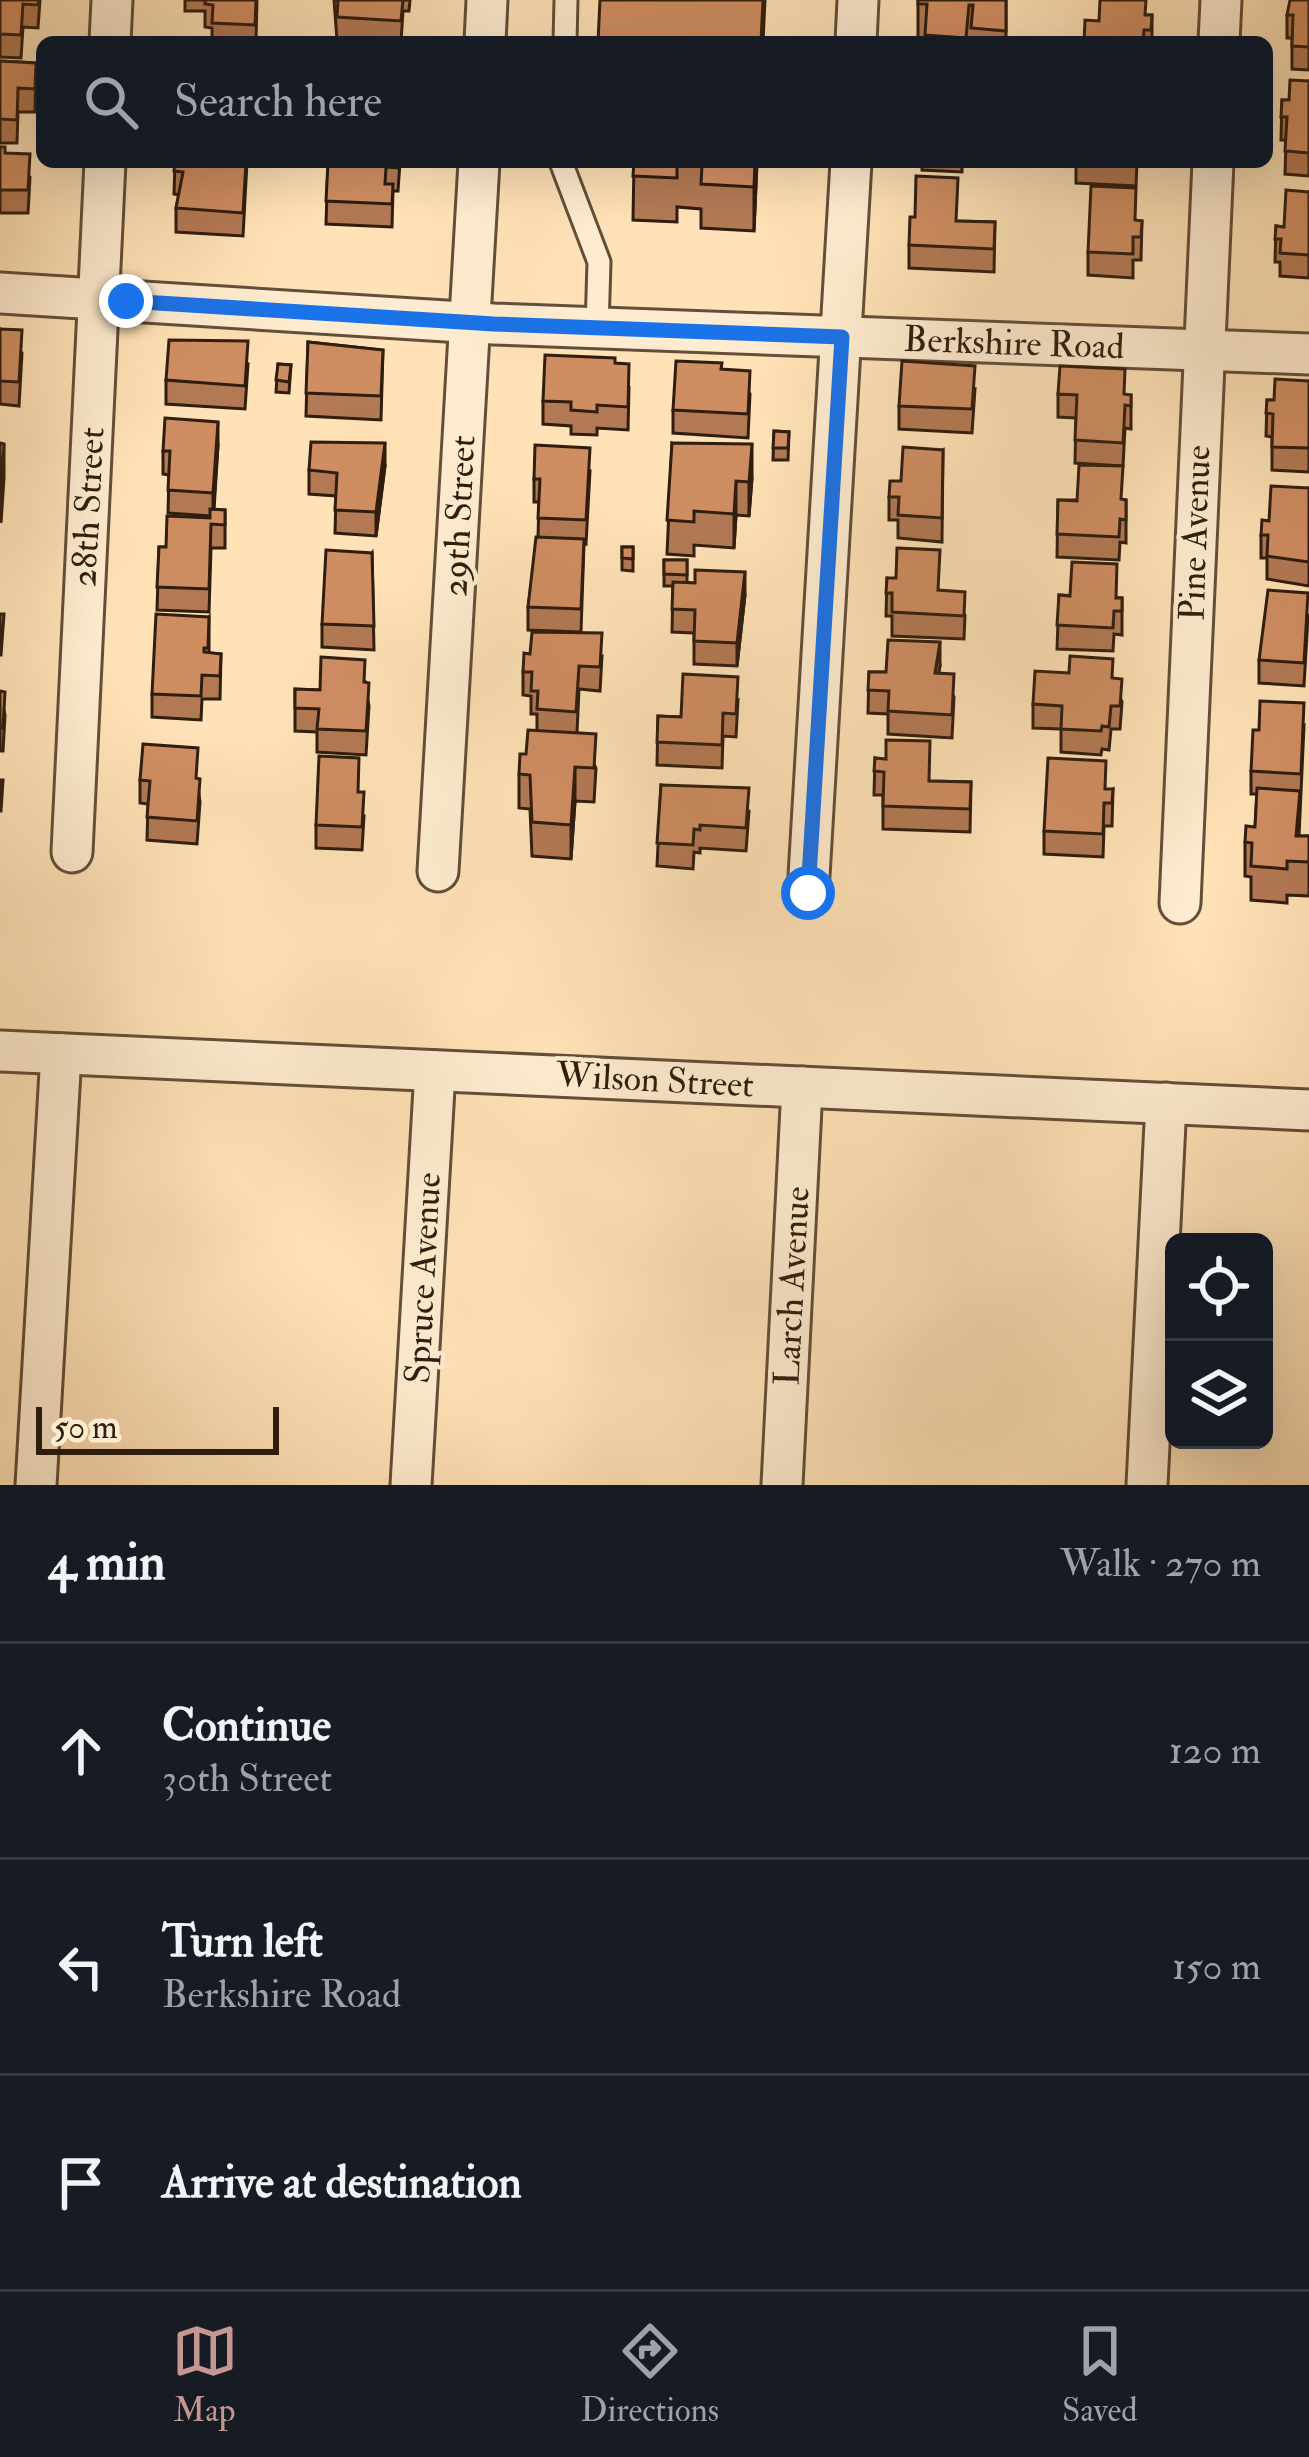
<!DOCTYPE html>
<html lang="en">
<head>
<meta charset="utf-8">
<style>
	body { margin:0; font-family:"IM FELL Double Pica",serif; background:#20242c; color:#f1f3f6 }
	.controls { position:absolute; right:36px; bottom:36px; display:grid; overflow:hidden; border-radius:18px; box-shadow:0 12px 48px #0002 }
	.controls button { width:108px; height:108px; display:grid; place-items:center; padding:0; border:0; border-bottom:3px solid #363941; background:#171b24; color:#f1f3f6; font:60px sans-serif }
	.scale { position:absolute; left:36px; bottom:30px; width:243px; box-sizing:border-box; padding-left:12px; border:6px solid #2f1d0e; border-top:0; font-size:33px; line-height:42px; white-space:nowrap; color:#2f1d0e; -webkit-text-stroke:9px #ffecd0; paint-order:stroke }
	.stop { position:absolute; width:36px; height:36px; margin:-27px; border:9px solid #1a73e8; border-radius:50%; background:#fff }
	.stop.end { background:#1a73e8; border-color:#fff; box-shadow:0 3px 12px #0008 }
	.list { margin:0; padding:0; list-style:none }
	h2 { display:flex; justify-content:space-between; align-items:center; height:156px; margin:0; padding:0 48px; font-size:51px }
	h2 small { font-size:39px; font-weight:400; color:#9ea1a6 }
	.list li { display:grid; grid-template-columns:78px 1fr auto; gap:36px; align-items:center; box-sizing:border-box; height:216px; padding:0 48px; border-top:3px solid #363941 }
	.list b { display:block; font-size:45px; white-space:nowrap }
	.list p { margin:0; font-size:39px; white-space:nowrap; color:#9ea1a6 }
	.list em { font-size:39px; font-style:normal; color:#9ea1a6 }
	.icon { flex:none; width:66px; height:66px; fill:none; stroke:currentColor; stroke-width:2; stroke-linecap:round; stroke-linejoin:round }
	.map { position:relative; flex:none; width:1309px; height:1485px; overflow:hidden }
	.search { position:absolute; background:#171b24; box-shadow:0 12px 48px #0002; left:36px; right:36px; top:36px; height:132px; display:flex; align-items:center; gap:30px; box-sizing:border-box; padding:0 42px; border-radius:18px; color:#9ea1a6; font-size:45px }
	.sheet { height:804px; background:#171b24 }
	nav { display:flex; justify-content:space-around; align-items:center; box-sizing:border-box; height:168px; border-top:3px solid #363941; background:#171b24; font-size:33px; color:#9ea1a6 }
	nav a { display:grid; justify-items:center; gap:6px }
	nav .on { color:#c59692 }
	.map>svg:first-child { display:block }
</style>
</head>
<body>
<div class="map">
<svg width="1309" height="1485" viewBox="0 0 1309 1485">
	<rect width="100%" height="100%" fill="#ffe2b7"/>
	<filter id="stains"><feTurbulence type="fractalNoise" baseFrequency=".00167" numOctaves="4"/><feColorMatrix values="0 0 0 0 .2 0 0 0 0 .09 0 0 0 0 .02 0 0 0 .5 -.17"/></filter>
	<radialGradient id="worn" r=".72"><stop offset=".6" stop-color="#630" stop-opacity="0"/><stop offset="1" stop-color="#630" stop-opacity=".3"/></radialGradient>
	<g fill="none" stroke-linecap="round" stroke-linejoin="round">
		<defs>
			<g id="service">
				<path d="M565,42L566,0"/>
				<path d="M561,162L599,262L597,328"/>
			</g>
			<g id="minor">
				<path d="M110,42L112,0"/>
				<path d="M485,42L487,0"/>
				<path d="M856,42L858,0"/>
				<path d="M1219,42L1221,0"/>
				<path d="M0,293L494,324L1309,354"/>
				<path d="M72,852L105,162"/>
				<path d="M438,871L479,162"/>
				<path d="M808,893L851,162"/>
				<path d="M1180,903L1213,162"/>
				<path d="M0,1051L1309,1110"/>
				<path d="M36,1485L61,1054"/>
				<path d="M411,1485L435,1071"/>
				<path d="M782,1485L802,1087"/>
				<path d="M1147,1485L1166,1103"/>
			</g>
		</defs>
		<use href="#service" stroke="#634e38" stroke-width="27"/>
		<use href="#minor" stroke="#634e38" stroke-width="45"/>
		<use href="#service" stroke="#ffecd0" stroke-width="21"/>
		<use href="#minor" stroke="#ffecd0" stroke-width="39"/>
	</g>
	<g fill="#b27954" stroke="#2f1d0e" stroke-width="3">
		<path d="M0,0H40L38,28L23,27L21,58L0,57Z"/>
		<path d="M185,0H257L256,42H212V28L205,27V11H185Z"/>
		<path d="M334,0H410L409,11H403L401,42L337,40Z"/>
		<path d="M918,0H1006V42H971V39H969L968,42H925V38H918Z"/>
		<path d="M1309,0V70L1292,69V38H1287V15Z"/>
		<path d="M1146,15H1152V42H1084L1099,21Z"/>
		<path d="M0,61L36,63L35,112H18L17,143H0Z"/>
		<path d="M1309,81V176L1285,174L1286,140H1281L1282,100H1289Z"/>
		<path d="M0,147L30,177L28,213H0Z"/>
		<path d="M175,162H247L243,236L176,232V208L179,195L174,194Z"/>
		<path d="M328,162H400L398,191H393L392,227L326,224Z"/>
		<path d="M634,162H757L754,231L701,228V209L677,207V222L633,220Z"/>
		<path d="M918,162H962V172L922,170V165H918Z"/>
		<path d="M1076,162H1137L1136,186L1076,183Z"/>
		<path d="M1309,192V278L1280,276V262H1275L1276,226L1284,227Z"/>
		<path d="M957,221L995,222L994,272L909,268V245Z"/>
		<path d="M1136,221H1142L1141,260H1133V278L1088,275V252Z"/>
		<path d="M0,329L22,353L19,406L0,404Z"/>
		<path d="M308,342L383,350L381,420L306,416Z"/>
		<path d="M615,363L629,387L628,430L597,428V435L571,434V426L543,424V401Z"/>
		<path d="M248,364L245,409L166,404V380Z"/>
		<path d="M278,364L291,365L289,393L276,392Z"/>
		<path d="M722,369L750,394L748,438L673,433V410Z"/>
		<path d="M1309,381V472L1272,470V437L1266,436L1267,400H1274Z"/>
		<path d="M975,389L972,433L899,429V406Z"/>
		<path d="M1058,394L1131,395V429L1125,428L1123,466L1075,463L1076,418L1058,417Z"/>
		<path d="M774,431L789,432L788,460H773Z"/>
		<path d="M672,443L752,478L749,516L736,515L734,548L694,545V556L667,554Z"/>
		<path d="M218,445L214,510H225V548H211L209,612L157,610L159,547H166L210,516L168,513L169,475L163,474V451Z"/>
		<path d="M943,450L942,542L898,538V520H889V497L901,481Z"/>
		<path d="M385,466L376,536L335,533L336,496L309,494V470Z"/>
		<path d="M590,471L586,544L584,543L581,632L528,630V607L538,537L539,502H534V479Z"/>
		<path d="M1309,488V586L1267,579V558H1261V535L1269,521Z"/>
		<path d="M1058,500H1126V543L1120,542L1119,560L1057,557Z"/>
		<path d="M622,547H633V571L622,570Z"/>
		<path d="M372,553L374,650L322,647V624Z"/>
		<path d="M664,560H687V582L745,595L737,666L694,664V633L672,632L673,586H664Z"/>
		<path d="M887,578L939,590L965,615L964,639L892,636V616H886Z"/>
		<path d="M1059,595L1122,598V635L1114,634L1113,651L1057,649Z"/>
		<path d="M1308,616L1304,686L1259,683V660Z"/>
		<path d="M209,617V653L221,654L220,699H202L201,720L152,717V694Z"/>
		<path d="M602,656L600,691L579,689L577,733L596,768L594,802L575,801L571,859L532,856L530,809L519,808V774L537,731V714H531V696L523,695V672Z"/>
		<path d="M940,666L938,674L954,697L952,738L888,734V714L868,713L869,672H886Z"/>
		<path d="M1113,678L1122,702L1120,729H1111L1109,750L1102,749L1101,755L1061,752V729L1033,728V704Z"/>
		<path d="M365,682L369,706L366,755L317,752V732L295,731V689L320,690Z"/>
		<path d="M0,691L5,715L3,751H0Z"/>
		<path d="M738,700L736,737L723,736L722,768L657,765L658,716L681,717Z"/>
		<path d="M1304,726L1299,836H1309V896L1287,895V903L1251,900V877L1245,876V842L1255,827L1257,794H1251V771Z"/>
		<path d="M875,758L930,781L971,782L970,832L883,829V795H874Z"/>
		<path d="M197,779L200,802L197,844L147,840L148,804L140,803V780Z"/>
		<path d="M661,785L749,811L746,851L700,848V853L694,852L693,869L657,866Z"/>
		<path d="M1113,789L1112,826H1104L1103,857L1044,854V831Z"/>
		<path d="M364,816L362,850L316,848V825Z"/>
	</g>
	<g fill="#916345" stroke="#2f1d0e" stroke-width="3">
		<path d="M763,0H765L763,42H761Z"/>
		<path d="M755,162H757L754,231V187Z"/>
		<path d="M218,422V445L213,516V493Z"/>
		<path d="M385,443V466L376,536V512Z"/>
		<path d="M4,444V478L1,523V489Z"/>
		<path d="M752,444V478L749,516V482Z"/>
		<path d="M736,481V515L734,548V514Z"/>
		<path d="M745,572V595L737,666V643Z"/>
		<path d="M940,642V666L935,697V673Z"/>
		<path d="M575,767V801L571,859V825Z"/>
	</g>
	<g fill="#cf8d62" stroke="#2f1d0e" stroke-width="3">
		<path d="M0,0H39L38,5L23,4L21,35L0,34Z"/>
		<path d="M205,0H256L255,25L212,23L213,5L205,4Z"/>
		<path d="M338,0H403L401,21L337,17Z"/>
		<path d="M600,0H763L761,42H598Z"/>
		<path d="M918,0H1006V31L971,28L973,5H969L966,38L925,35L927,4H918Z"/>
		<path d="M1100,0H1146L1145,15H1152L1151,30H1144L1143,42H1084L1085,20L1099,21Z"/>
		<path d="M1290,0H1309V47L1292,46L1293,15H1287Z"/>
		<path d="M0,61L36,63L35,89L18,88L17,120L0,119Z"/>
		<path d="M1290,80L1309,81V153L1285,151L1287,117H1281L1282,100H1289Z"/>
		<path d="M0,147H5V153L30,154L28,190H0Z"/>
		<path d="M175,162H246L243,213L176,208L183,172L174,171Z"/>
		<path d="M328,162H399L398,168L386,167L385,184H393L392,204L326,201Z"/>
		<path d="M634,162H755L754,187L701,184L702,165L677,163V178L633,176Z"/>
		<path d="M916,176L958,178L956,221L995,222L994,249L909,245L910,217H915Z"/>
		<path d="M1091,186L1136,188L1135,220L1142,221L1141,237H1133V254L1088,252Z"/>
		<path d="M1286,190L1309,192V255L1280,253L1281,239H1275L1276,226L1284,227Z"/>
		<path d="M0,329L22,330L19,382L0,381Z"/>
		<path d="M169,340L248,341L245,386L166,380Z"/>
		<path d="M308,342L383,350L381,396L306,393Z"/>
		<path d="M545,355L615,358V363L629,364L628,407L597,405V412L571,410V402L543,401Z"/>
		<path d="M676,361L722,363L721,369L750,371L748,414L673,410Z"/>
		<path d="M902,361L975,366L972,409L899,406Z"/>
		<path d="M278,364L291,365L289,382L276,380Z"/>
		<path d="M1060,366L1125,369L1124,394L1131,395V406L1125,405L1123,443L1075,440L1077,395L1058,394Z"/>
		<path d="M1275,379L1309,381V448L1272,447L1273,414L1266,413L1267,400H1274Z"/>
		<path d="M165,418L218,422L213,493L168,490L170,451H163Z"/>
		<path d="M774,431L789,432L788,448H773Z"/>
		<path d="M311,442L385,443L376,512L335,510L337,473L309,470Z"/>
		<path d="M0,443L4,444L1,489H0Z"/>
		<path d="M672,443L752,444L749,482L736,481L734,514L694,511V522L667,520Z"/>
		<path d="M535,445L590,448L586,520L538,518L540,479H534Z"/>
		<path d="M903,447L943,450L942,518L898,515L899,497H889L890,481H901Z"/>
		<path d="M1079,465L1123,466L1121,499L1126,500V520L1120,519L1119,537L1057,534L1058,500L1077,501Z"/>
		<path d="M1271,486L1309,488V562L1267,556L1268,535H1261L1262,520L1269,521Z"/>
		<path d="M210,509L225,510V525L211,524L209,589L157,587L159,547H166L167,516L210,518Z"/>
		<path d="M536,537L584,539L581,609L528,607Z"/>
		<path d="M622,547H633V559L622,558Z"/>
		<path d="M897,548L940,550L938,590L965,592L964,616L892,612V593H886L887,578H896Z"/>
		<path d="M326,550L372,553L374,626L322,624Z"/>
		<path d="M664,560H687V575L664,574Z"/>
		<path d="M1072,562L1117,564L1116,598H1122V611H1114L1113,628L1057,625L1059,595L1070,596Z"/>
		<path d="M695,570L745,572L737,643L694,641L695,610L672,609L673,582L695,583Z"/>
		<path d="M1268,590L1308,593L1304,663L1259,660Z"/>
		<path d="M0,614H4L1,655H0Z"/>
		<path d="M156,614L209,617L208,648H204V652L221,654L220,676L202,675L201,696L152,694Z"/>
		<path d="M532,632L602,633L600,667L579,666L576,712L537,709L538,691H531L532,672H523L524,653L530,654Z"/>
		<path d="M888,640L940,642L935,673L954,674L952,715L888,711L889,691L868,690L869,672H886Z"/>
		<path d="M1070,656L1113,659L1112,678L1122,679L1120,706H1111L1109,727L1102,726L1101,731L1061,729L1062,706L1033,704L1035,671L1069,673Z"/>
		<path d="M321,657L365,660L364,682L369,683L366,731L317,729L319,709L295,708V689L320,690Z"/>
		<path d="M683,674L738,677L736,714L723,713L722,745L657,742L658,716L681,717Z"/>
		<path d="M0,691L5,692L3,728H0Z"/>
		<path d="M1260,701L1304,703L1301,774L1251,771L1253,730H1259Z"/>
		<path d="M528,730L596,734L594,768L575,767L571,825L532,822L530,775L519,774L520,754H526Z"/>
		<path d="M886,740L930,741L929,781L971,782L970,809L883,806L884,772L874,771L875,758L886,759Z"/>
		<path d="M143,744L198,748L196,778L200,779L197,821L147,817L150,781L140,780Z"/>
		<path d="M319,756L359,758L358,792H364L362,827L316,825Z"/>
		<path d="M1048,758L1106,761L1105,789H1113L1112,803H1104L1103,834L1044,831Z"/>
		<path d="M0,780H3L1,811H0Z"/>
		<path d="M661,785L749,788L746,828L700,825V830L694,829L693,845L657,843Z"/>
		<path d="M1257,788L1300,791L1296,836H1309V862L1287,861V869L1251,866L1252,843L1245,842L1246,826L1255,827Z"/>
	</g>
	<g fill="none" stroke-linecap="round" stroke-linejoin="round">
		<path stroke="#1a73e8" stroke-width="15" d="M126,301L494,324L842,337L808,893"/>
	</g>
	<g text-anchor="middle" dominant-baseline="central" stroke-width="9" stroke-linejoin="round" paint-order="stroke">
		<g font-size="36" fill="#2f1d0e" stroke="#ffecd0">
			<text transform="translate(1014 343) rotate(2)">Berkshire Road</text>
			<text transform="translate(88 507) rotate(-87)">28th Street</text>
			<text transform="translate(459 516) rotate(-87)">29th Street</text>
			<text transform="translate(1195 533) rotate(-88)">Pine Avenue</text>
			<text transform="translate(655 1080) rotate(3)">Wilson Street</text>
			<text transform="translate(423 1278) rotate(-87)">Spruce Avenue</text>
			<text transform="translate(792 1286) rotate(-87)">Larch Avenue</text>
		</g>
	</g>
	<rect width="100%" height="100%" filter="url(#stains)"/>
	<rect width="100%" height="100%" fill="url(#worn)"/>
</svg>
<div class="controls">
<button><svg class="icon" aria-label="locate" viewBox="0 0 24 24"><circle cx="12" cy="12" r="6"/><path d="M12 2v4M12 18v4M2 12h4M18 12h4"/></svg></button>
<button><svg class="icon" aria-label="layers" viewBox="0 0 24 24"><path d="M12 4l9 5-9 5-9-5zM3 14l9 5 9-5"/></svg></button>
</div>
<div class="scale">50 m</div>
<div class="stop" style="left:808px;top:893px"></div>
<div class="stop end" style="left:126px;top:301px"></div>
<div class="search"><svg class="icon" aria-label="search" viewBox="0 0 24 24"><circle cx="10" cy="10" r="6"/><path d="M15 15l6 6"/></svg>Search here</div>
</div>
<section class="sheet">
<h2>4 min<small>Walk · 270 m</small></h2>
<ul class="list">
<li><svg class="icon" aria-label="ahead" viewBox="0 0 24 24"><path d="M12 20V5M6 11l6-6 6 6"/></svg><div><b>Continue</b><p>30th Street</p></div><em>120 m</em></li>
<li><svg class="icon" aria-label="left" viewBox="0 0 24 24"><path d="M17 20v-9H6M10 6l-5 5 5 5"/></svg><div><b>Turn left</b><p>Berkshire Road</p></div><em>150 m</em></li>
<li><svg class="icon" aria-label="arrive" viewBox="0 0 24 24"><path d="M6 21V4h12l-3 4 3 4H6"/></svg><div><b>Arrive at destination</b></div></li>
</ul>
</section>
<nav>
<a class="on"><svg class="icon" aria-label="map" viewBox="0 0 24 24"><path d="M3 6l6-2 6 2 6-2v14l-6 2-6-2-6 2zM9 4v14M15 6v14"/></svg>Map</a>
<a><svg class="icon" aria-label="directions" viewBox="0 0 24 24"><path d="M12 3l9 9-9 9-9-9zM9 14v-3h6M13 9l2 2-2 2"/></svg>Directions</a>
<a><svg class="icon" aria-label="saved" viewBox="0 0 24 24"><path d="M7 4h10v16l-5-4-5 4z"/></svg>Saved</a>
</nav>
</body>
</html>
